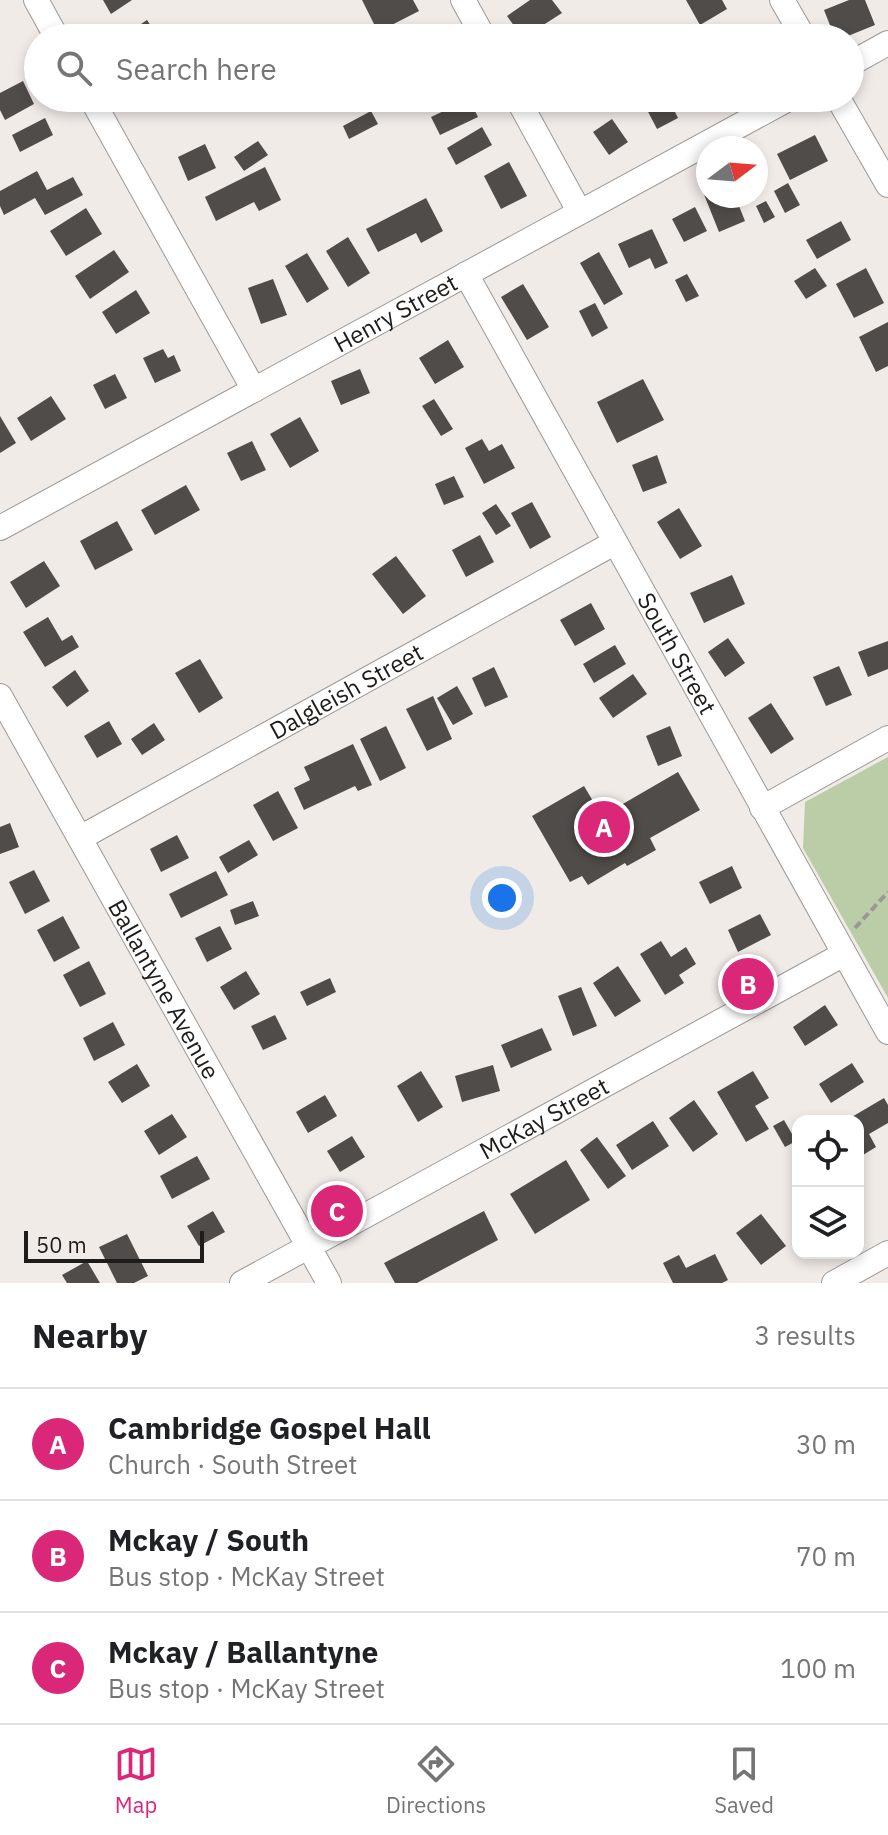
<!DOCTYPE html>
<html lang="en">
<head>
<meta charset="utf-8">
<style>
	body { margin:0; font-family:"IBM Plex Sans",sans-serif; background:#f6f6f6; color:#202124 }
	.controls { position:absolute; right:24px; bottom:24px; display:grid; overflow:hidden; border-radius:16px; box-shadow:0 4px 12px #0003 }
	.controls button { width:72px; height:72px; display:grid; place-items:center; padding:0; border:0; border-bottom:2px solid #e0e0e0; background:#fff; color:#202124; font:40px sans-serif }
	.compass { position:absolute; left:696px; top:136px; width:72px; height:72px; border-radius:50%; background:#fff; box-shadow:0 4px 12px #0003; rotate:74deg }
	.scale { position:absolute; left:24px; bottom:20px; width:180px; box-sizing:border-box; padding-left:8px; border:4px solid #1f1d1c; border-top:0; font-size:22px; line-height:28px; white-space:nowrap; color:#1f1d1c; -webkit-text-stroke:6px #f1ebe8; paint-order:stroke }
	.you { position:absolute; left:502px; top:898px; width:28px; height:28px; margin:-20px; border:6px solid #fff; border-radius:50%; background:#1a73e8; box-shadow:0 0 0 12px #1a73e833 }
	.badge { display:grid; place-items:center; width:52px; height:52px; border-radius:50%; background:#db2777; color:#fff; font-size:26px; font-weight:700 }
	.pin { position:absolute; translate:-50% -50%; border:4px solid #fff; box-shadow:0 2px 8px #0006 }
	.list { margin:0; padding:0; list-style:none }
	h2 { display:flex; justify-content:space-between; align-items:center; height:104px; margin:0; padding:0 32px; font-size:34px }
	h2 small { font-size:26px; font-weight:400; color:#757577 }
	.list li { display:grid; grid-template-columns:52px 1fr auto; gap:24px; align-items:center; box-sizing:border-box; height:112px; padding:0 32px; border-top:2px solid #e0e0e0 }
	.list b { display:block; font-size:30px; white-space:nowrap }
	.list p { margin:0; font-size:26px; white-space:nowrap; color:#757577 }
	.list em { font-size:26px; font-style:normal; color:#757577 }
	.icon { flex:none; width:44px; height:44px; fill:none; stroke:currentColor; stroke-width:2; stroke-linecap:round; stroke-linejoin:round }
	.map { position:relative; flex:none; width:888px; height:1283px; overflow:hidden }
	.search { position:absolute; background:#fff; box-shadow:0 4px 12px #0003; left:24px; right:24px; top:24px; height:88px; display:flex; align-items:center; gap:20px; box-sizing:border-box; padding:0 28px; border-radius:44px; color:#757577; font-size:30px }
	.sheet { height:440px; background:#fff }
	nav { display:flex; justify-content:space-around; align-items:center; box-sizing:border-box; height:112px; border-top:2px solid #e0e0e0; background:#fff; font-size:22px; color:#757577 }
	nav a { display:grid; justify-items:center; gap:4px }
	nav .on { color:#db2777 }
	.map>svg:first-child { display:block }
</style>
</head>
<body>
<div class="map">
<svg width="888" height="1283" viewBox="0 0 888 1283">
	<rect width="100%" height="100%" fill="#f1ebe8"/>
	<path fill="#bbcda6" d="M888,757V998L803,848L805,802Z"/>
	<g fill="#504c49">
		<path d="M103,0H132L111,14Z"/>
		<path d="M362,0H413L419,11L378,32Z"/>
		<path d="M530,0H552L562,13L523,38L507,16Z"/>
		<path d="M686,0H722L727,9L700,25Z"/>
		<path d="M849,0H865L875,25L843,38H835L824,10Z"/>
		<path d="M147,20L159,38H120Z"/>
		<path d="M23,81L34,104L5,120L0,110V93Z"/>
		<path d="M153,98H180L161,110Z"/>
		<path d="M371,98H393L377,107Z"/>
		<path d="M650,98H668L678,118L657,129L643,102Z"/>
		<path d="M469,99L478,117L440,135L431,117Z"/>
		<path d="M371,111L378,124L349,139L343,126Z"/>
		<path d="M45,118L53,135L20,152L12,135Z"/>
		<path d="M612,119L628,142L609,155L593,132Z"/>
		<path d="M482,127L492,145L456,165L447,148Z"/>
		<path d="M815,135L828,161L790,180L777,154Z"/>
		<path d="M258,141L268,155L244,171L234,157Z"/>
		<path d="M205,144L216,168L188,181L178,157Z"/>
		<path d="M509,162L527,196L501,209L484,176Z"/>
		<path d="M265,167L281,200L259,211L254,202L216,221L205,197Z"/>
		<path d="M37,171L47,190L73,177L83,195L45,215L35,198L4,215L0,206V191Z"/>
		<path d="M788,183L800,205L785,213L774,191Z"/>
		<path d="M708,191V196H735L745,221L719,232L703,192Z"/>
		<path d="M426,198L443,231L421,243L416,233L378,252L366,229Z"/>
		<path d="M766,201L775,217L764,223L756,206Z"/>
		<path d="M695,207L707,231L684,242L672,219Z"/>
		<path d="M86,208L102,234L66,256L50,231Z"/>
		<path d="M841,221L851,240L817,259L806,240Z"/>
		<path d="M652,229L668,263L655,269L650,258L629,268L618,244Z"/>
		<path d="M348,237L370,273L348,287L326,251Z"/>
		<path d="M114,250L129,272L90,299L75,276Z"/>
		<path d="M599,252L623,294L604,305L580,263Z"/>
		<path d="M307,253L329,289L307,303L285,266Z"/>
		<path d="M815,268L827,286L806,299L794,281Z"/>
		<path d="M866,268L884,303L854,318L836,284Z"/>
		<path d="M687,274L699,296L686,302L675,280Z"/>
		<path d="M273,279L287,315L261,324L248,288Z"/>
		<path d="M523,284L549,327L527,340L501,297Z"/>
		<path d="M136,290L150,313L116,334L102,312Z"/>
		<path d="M595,303L608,328L592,337L579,311Z"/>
		<path d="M888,322V366L876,372L859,337Z"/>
		<path d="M448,340L464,367L435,384L419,358Z"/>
		<path d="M163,349L168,358L174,355L181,371L155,383L143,358Z"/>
		<path d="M360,369L370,393L341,405L331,381Z"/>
		<path d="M115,374L127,398L105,409L93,385Z"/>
		<path d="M643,379L664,420L617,443L597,402Z"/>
		<path d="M51,396L66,419L31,441L17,418Z"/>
		<path d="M434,399L453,429L441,436L422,406Z"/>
		<path d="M0,416L16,443L0,453Z"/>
		<path d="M300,417L319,451L290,468L270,434Z"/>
		<path d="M482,439L489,451L502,444L515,468L484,484L465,448Z"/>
		<path d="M252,441L266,470L241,481L227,453Z"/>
		<path d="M657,455L667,483L643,492L632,465Z"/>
		<path d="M454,476L464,497L444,505L435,484Z"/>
		<path d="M186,485L200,510L155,535L141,510Z"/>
		<path d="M532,502L551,537L530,549L511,513Z"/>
		<path d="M496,504L511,526L496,535L482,513Z"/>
		<path d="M679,508L702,546L680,559L657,522Z"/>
		<path d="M117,521L133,550L95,570L80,541Z"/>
		<path d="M480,535L494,562L466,577L452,550Z"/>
		<path d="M396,556L426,596L403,614L372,574Z"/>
		<path d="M44,561L60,586L26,608L10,582Z"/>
		<path d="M732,575L745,604L704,623L690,593Z"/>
		<path d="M591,603L605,629L575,646L560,620Z"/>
		<path d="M48,617L62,641L72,635L79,647L45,667L23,632Z"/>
		<path d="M728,638L745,663L725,677L708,652Z"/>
		<path d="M888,641V669L868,677L858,652Z"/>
		<path d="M615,645L626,664L594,683L583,664Z"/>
		<path d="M200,659L223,698L199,713L175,673Z"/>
		<path d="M839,666L852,695L826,706L813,677Z"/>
		<path d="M494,667L508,697L485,707L472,678Z"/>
		<path d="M75,670L89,691L67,707L52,687Z"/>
		<path d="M633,674L647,694L613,718L599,698Z"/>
		<path d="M457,686L473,714L453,725L437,698Z"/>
		<path d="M433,696L452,739L427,751L406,709Z"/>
		<path d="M771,703L794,739L771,754L748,718Z"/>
		<path d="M109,721L122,744L97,758L84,736Z"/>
		<path d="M154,723L165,740L142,755L131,739Z"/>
		<path d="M386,726L406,768L380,781L360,739Z"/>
		<path d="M670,726L682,756L658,766L646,736Z"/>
		<path d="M353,744L372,785L358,791L355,786L304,810L294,788L310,780L304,767Z"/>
		<path d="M678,772L700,810L650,838L656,850L627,866L625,863L588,885L582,876L570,882L532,816L584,786L602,816Z"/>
		<path d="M278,791L298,828L273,841L253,805Z"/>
		<path d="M10,823L19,847L0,854V827Z"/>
		<path d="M177,835L189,858L161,872L150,849Z"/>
		<path d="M249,840L258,855L228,873L219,857Z"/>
		<path d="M732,866L742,888L710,904L699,882Z"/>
		<path d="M34,870L50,901L25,914L9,882Z"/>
		<path d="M216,871L228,895L181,918L169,894Z"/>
		<path d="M253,901L259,916L235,925L230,910Z"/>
		<path d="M760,914L771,935L738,952L728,930Z"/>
		<path d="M63,916L80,948L54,962L37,930Z"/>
		<path d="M220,926L232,949L207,962L195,938Z"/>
		<path d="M661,941L671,957L686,947L696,964L679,975L684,983L665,995L640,954Z"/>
		<path d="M89,961L106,994L80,1007L63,975Z"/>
		<path d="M618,966L641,1001L615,1017L593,983Z"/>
		<path d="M246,971L260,994L234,1010L220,987Z"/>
		<path d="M330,978L336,992L307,1006L300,992Z"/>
		<path d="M581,987L597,1026L573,1036L558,996Z"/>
		<path d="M825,1005L838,1025L805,1046L793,1027Z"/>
		<path d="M275,1015L287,1039L263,1050L251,1026Z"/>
		<path d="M113,1022L125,1045L94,1061L83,1038Z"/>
		<path d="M542,1028L552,1050L511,1068L501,1045Z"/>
		<path d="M852,1063L864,1082L831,1103L819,1084Z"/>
		<path d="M137,1064L150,1086L122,1103L108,1082Z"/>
		<path d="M493,1065L500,1091L462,1102L455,1076Z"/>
		<path d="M421,1071L443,1107L418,1122L397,1086Z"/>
		<path d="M753,1071L769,1098L755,1106L769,1129L746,1142L717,1092Z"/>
		<path d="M325,1095L337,1116L308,1133L296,1112Z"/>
		<path d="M884,1098L888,1105V1123L869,1134L876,1147L858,1158V1121H845Z"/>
		<path d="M694,1100L718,1134L693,1152L669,1118Z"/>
		<path d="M172,1114L187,1137L159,1155L144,1131Z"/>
		<path d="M784,1120L796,1141L785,1147L773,1126Z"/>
		<path d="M653,1121L669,1146L632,1170L616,1145Z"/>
		<path d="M352,1136L365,1157L340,1172L327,1151Z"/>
		<path d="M597,1137L626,1176L608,1189L580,1150Z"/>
		<path d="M197,1156L210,1179L172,1199L160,1176Z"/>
		<path d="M566,1160L590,1200L535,1234L510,1194Z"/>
		<path d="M213,1211L225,1232L199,1246L187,1226Z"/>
		<path d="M484,1211L498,1240L417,1283H395L384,1263Z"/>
		<path d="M761,1214L786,1246L761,1265L736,1233Z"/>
		<path d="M127,1234L148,1276L134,1283H117L99,1247Z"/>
		<path d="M715,1254L728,1280L722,1283H673L663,1263L679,1255L686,1268Z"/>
		<path d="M87,1261L100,1283H67L62,1275Z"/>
	</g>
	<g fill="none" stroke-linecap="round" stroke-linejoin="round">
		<defs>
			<g id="minor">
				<path d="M36,0L57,38"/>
				<path d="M463,0L484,38"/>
				<path d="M782,0L804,38"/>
				<path d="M850,64L888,43"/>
				<path d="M91,98L254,390"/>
				<path d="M517,98L579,211"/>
				<path d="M838,98L888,185"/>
				<path id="s1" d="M466,274L888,1032"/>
				<path id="s2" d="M0,528L790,98"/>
				<path id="s3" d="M0,696L329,1283"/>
				<path d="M762,808L888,738"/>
				<path id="s4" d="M80,838L614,543"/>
				<path id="s5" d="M242,1283L844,954"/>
				<path d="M834,1283L888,1253"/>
			</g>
		</defs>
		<use href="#minor" stroke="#9c9895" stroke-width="26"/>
		<path stroke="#9b9795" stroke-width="4" stroke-dasharray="8 4" stroke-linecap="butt" d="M855,928L888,892"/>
		<use href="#minor" stroke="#fff" stroke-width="24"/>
	</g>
	<g text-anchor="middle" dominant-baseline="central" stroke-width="8" stroke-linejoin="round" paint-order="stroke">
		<g font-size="24" fill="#1f1d1c" stroke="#f1ebe8">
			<text stroke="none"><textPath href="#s2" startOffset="450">Henry Street</textPath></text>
			<text stroke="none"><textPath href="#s1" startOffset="434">South Street</textPath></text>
			<text stroke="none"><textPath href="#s4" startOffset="304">Dalgleish Street</textPath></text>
			<text stroke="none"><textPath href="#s3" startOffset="336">Ballantyne Avenue</textPath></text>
			<text stroke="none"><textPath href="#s5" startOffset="344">McKay Street</textPath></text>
		</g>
	</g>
</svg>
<div class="controls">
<button><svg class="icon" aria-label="locate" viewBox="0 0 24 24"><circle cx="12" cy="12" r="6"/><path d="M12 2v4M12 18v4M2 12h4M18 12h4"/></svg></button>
<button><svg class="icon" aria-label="layers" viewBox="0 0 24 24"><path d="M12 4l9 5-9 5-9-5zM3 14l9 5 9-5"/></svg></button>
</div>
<svg class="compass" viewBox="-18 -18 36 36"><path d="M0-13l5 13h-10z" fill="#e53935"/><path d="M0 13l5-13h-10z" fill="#757577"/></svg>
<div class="scale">50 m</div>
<div class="you"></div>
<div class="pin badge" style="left:604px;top:827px">A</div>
<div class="pin badge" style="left:748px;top:984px">B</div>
<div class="pin badge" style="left:337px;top:1211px">C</div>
<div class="search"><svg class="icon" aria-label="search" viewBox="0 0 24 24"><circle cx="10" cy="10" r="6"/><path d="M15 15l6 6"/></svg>Search here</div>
</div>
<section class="sheet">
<h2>Nearby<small>3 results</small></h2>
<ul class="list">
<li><span class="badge">A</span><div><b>Cambridge Gospel Hall</b><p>Church · South Street</p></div><em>30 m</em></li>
<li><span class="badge">B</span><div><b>Mckay / South</b><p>Bus stop · McKay Street</p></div><em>70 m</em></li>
<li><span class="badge">C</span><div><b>Mckay / Ballantyne</b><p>Bus stop · McKay Street</p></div><em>100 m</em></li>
</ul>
</section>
<nav>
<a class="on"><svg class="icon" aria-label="map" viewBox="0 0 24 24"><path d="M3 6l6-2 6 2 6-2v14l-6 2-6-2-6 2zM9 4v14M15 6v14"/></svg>Map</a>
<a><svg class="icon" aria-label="directions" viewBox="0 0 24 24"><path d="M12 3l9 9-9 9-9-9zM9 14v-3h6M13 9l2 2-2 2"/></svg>Directions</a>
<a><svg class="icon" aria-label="saved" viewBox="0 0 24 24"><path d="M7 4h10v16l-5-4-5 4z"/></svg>Saved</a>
</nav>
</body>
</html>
